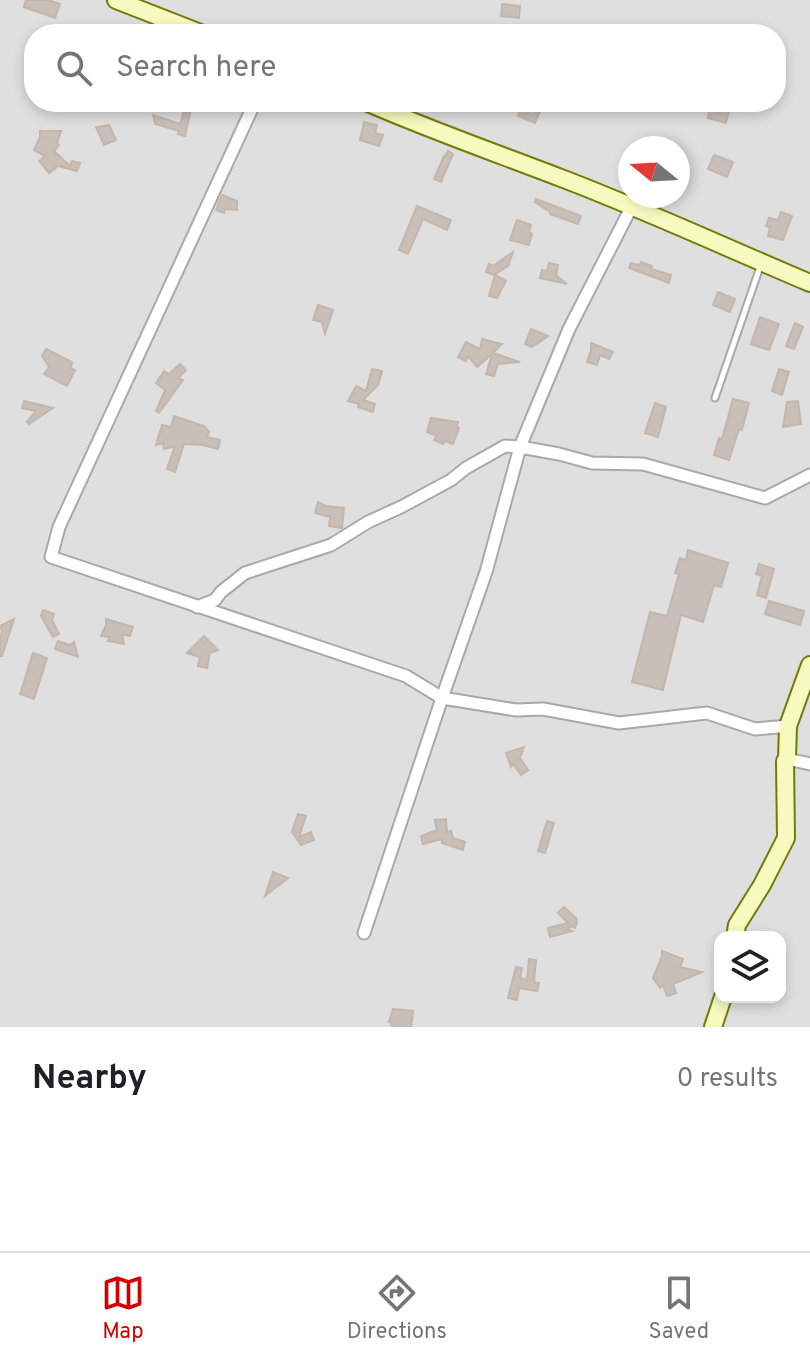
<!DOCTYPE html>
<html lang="en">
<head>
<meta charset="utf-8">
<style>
	body { margin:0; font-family:Overpass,sans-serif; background:#f2f2f2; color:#202124 }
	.controls { position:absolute; right:24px; bottom:24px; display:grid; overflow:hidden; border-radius:16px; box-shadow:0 4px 12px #0003 }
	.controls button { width:72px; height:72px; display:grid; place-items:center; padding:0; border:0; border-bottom:2px solid #e0e0e0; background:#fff; color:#202124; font:40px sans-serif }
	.compass { position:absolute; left:618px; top:136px; width:72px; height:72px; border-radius:50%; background:#fff; box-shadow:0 4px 12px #0003; rotate:288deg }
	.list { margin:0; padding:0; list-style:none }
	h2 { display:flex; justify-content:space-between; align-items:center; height:104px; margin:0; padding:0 32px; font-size:34px }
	h2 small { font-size:26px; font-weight:400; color:#757577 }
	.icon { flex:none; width:44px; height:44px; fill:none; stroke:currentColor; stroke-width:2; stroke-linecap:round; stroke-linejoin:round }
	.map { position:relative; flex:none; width:810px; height:1027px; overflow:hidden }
	.search { position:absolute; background:#fff; box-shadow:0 4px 12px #0003; left:24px; right:24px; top:24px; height:88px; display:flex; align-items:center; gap:20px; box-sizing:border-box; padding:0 28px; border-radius:32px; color:#757577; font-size:30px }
	.sheet { height:224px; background:#fff }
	nav { display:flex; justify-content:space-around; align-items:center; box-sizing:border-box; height:112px; border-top:2px solid #e0e0e0; background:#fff; font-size:22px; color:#757577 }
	nav a { display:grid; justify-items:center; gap:4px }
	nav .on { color:#d40000 }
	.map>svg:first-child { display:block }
</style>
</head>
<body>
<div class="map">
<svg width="810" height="1027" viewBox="0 0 810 1027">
	<rect width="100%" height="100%" fill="#f2efe9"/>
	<path fill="#e0dfdf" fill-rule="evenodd" d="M0,0H810V1027H0ZM34,34H776V102H34ZM630,148H678V196H630ZM720,937H780V997H720Z"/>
	<g fill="#c7bfb8" stroke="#c4b6ab" stroke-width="2">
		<path d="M26,0H48L60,4L55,18L24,7Z"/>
		<path d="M502,4L520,6L519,18L501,16Z"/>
		<path d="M711,102H731L726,123L708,118Z"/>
		<path d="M522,104L540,111L535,123L518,116Z"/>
		<path d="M185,107L191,109L185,136L178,134L179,131L155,124L153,115L180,124Z"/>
		<path d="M364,122L377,125L375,133L383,135L379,146L360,140Z"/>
		<path d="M109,125L116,140L104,145L96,127Z"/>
		<path d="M40,131H61L57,143L59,145L54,151L70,166L72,161L80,163L77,171L58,166L49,173L39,161L45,156L34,150L40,137Z"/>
		<path d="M448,151L453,154L441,182L434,179L444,156L445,157Z"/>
		<path d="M714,155L733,162L727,177L708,169Z"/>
		<path d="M222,195L237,201V210L225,209L224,213L216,210Z"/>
		<path d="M536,199L581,216L578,224L550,214V212L535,202Z"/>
		<path d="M417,206L451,220L447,230L423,219L408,254L399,250Z"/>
		<path d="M781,212L792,216L783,240L768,236L770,228L766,226L769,218L778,220Z"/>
		<path d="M517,220L531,225L529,232L532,234L529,245L510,240Z"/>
		<path d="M513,252L508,266L494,275L486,272L489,264L493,266Z"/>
		<path d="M641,262L652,266L651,269L671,275L669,283L629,268L631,263L639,265Z"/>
		<path d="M549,263L558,265L556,275L567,284L540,278L542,270L547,271Z"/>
		<path d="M495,275L506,281L497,298L489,296Z"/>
		<path d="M718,292L735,299L730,312L713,305Z"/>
		<path d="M318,305L333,310L325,334L322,322L313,320Z"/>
		<path d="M760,317L779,324L769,350L751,344Z"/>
		<path d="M795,323L803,327L794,349L786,346Z"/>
		<path d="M531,329L548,336L532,347L525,344Z"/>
		<path d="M482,339L502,344L493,353L520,362L498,364L494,376L486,374L492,354L477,367L468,356L466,361L458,357L466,342L480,349Z"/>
		<path d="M591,343L613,352L609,359L600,355L597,365L587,362L591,350Z"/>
		<path d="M46,349L72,362L71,368L75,370L67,386L44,374L49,367L42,356Z"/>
		<path d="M180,364L186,370L178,378L183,380L159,413L156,411L165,390L156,383L164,371L169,374Z"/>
		<path d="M372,369L382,371L378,385L363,400L375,404L373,412L358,407L359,404L348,401L356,386L366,391Z"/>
		<path d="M779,369L789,372L782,395L772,391Z"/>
		<path d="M733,399L749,403L742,430L739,429L729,460L714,455L719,438L722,439Z"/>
		<path d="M24,401L53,408L29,424L27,422L36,411L22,408Z"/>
		<path d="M798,401L801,424L783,427L787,402Z"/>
		<path d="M655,403L666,407L658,437L645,433Z"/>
		<path d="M174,416L204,426L209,432L207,437L220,440L218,449L203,445L184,444L175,472L167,469L175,446L164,449L163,443L156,445L162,425L171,427Z"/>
		<path d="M431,418L458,422L457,428H459L453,444L445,441L443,444L434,440L437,436L427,432Z"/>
		<path d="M318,502L326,506L344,508L342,528L329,526L330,517L315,513Z"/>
		<path d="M688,550L728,563L721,587L714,585L703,622L681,615L663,690L632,682L650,612L667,616L679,574L675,573L680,558L686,560Z"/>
		<path d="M759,564L774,569L766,598L757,595L762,576L756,574Z"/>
		<path d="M769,601L804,611L800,625L765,614Z"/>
		<path d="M43,610L54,614L52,620L59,634L53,637L41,616Z"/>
		<path d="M14,619L2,656H0V639L2,631L0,626Z"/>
		<path d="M106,619L133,627L130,636L122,634L124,644L108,641L109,637L101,636L106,625Z"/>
		<path d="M204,636L218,650L210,653L207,668L198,666L200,657L187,653Z"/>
		<path d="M58,641L70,645L74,642L78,657L55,649Z"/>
		<path d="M33,653L47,658L34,699L20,694Z"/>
		<path d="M524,747L520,758L528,770L521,775L513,764L511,767L506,753Z"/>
		<path d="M298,814L306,816L299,837L311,832L314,840L301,845L292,832Z"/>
		<path d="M446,819L447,832L451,831L453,838L465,842L463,850L442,843V839L423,844L421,836L437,830L435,820Z"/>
		<path d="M547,821L554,823L545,853L538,851Z"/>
		<path d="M273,872L288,878L265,896Z"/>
		<path d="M564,907L576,918L577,922L575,928L572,926L567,929L572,931L550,937L548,928L568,923L558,913Z"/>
		<path d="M662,951L683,959L680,967L702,972L673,984L676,993L667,996L663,985L660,988L653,978L662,956Z"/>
		<path d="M529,959L536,960L534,982L539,983L537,991L519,988L517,1000L508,998L516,967L522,968L520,978L527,980Z"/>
		<path d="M393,1009L413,1011L411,1027H392L391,1022H389Z"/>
	</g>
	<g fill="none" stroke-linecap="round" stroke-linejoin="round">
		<defs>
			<path id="lane" d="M715,398L760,267"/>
			<g id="street">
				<path d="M255,102L59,527L51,557L406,676L442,698L486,572L520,447L569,329L632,206"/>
				<path d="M197,607L215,600L221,592L245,573L331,545L368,522L401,507L451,480L466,468L505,446L520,447L559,454L592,463L643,464L765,498L810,475"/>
				<path d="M787,759L810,764"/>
				<path d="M364,933L442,698L516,710L543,709L619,723L707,713L755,729L788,726"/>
			</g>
			<g id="secondary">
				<path d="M116,0L203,34"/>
				<path d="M366,102C430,130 496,153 561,178C645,210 727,248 810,283"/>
				<path d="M735,937L737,925L762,885L786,838L785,761L787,759L788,726L810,665"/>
				<path d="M713,1027L723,997"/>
			</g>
		</defs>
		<use href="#lane" stroke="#a9a9a9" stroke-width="9"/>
		<use href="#street" stroke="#a9a9a9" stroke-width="15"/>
		<use href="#secondary" stroke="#707d05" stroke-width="20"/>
		<use href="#lane" stroke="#fff" stroke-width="5"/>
		<use href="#street" stroke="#fff" stroke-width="11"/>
		<use href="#secondary" stroke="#f7fabf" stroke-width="16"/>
	</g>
</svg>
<div class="controls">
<button><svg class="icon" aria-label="layers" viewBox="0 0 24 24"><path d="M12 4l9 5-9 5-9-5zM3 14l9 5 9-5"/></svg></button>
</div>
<svg class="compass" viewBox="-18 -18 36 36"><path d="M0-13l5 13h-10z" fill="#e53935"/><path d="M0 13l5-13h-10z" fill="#757577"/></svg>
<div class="search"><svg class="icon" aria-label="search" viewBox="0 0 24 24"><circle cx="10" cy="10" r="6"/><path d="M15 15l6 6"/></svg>Search here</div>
</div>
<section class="sheet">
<h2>Nearby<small>0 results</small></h2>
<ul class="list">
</ul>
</section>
<nav>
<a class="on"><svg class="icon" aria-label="map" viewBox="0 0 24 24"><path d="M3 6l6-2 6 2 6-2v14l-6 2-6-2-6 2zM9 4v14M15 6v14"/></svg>Map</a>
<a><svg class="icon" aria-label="directions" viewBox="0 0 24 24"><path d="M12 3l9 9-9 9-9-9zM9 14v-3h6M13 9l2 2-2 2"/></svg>Directions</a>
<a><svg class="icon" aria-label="saved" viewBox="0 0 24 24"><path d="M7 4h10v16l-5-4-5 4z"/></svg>Saved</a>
</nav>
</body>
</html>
